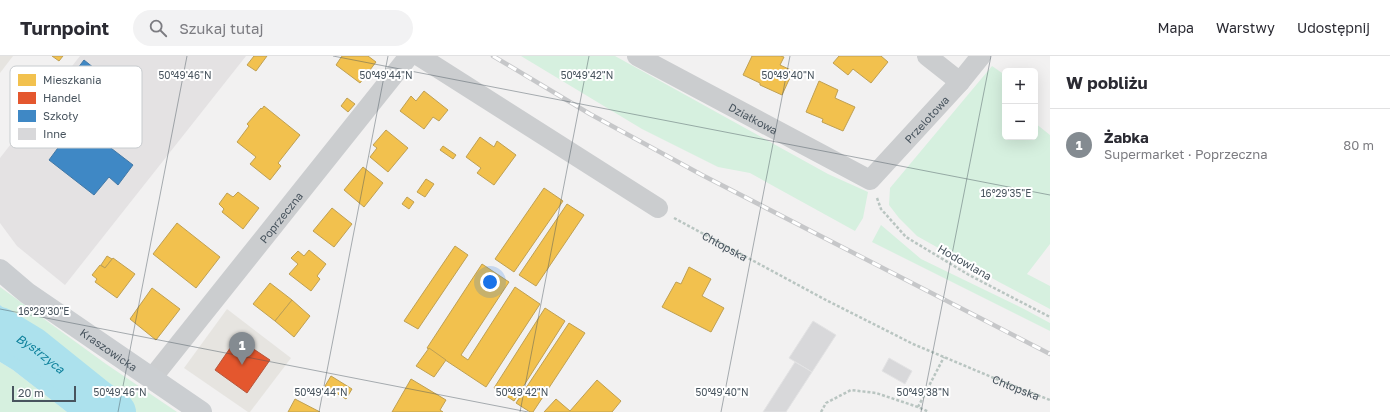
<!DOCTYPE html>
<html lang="pl">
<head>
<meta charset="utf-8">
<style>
	body { margin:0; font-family:"Golos Text",sans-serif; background:#f2f2f3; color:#2b2b33 }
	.controls { position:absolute; right:12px; top:12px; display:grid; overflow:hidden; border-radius:6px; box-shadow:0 4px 16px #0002 }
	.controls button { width:36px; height:36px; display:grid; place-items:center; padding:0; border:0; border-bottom:1px solid #e1e1e2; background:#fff; color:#2b2b33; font:20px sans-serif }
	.scale { position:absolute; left:12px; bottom:10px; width:64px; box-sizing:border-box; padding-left:4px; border:2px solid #48545e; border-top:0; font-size:11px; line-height:14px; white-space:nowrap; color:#48545e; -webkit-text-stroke:3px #fff; paint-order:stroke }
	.you { position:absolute; left:490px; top:226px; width:14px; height:14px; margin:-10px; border:3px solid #fff; border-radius:50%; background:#1a73e8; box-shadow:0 0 0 6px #1a73e833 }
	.badge { display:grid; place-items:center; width:26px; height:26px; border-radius:50%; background:#848b91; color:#fff; font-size:13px; font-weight:700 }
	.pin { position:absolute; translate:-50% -33px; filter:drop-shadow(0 1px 2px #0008) }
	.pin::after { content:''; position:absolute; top:21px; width:14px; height:12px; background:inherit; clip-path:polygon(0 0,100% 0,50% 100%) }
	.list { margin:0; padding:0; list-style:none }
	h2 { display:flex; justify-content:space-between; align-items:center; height:52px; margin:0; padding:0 16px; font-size:17px }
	h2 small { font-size:13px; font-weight:400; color:#7c7c81 }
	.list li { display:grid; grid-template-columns:26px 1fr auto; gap:12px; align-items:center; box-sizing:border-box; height:72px; padding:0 16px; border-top:1px solid #e1e1e2 }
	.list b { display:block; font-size:15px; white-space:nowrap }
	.list p { margin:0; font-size:13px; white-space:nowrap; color:#7c7c81 }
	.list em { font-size:13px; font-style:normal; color:#7c7c81 }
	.icon { flex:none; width:22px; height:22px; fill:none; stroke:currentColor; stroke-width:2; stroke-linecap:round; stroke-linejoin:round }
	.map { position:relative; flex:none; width:1050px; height:356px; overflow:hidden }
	header { display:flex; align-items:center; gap:24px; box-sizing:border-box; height:56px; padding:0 20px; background:#fff; border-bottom:1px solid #e1e1e2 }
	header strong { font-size:19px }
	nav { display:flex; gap:22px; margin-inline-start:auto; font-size:14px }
	.search { width:280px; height:36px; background:#f2f2f3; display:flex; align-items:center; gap:10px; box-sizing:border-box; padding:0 14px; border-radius:22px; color:#7c7c81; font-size:15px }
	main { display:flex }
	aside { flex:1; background:#fff }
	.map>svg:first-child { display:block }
</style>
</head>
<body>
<header>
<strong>Turnpoint</strong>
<div class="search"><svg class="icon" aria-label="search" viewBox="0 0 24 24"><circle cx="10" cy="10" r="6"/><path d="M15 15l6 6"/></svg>Szukaj tutaj</div>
<nav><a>Mapa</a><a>Warstwy</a><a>Udostępnij</a></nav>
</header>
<main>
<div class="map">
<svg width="1050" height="356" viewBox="0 0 1050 356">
	<rect width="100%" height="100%" fill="#f2f1f1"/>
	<g fill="#e6e4e0">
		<path d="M0,0H13L0,17Z"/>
		<path d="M227,253L291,302L250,356H248L184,312Z"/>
	</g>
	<path fill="#e4e2e3" d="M80,0H246L65,229L17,190L0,167V102Z"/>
	<g fill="#d6f0df">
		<path d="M521,0H615L828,118L868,136L863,162L855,175L750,117L718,111L642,73Z"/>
		<path d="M992,10L1005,19V81H1035V67L1050,79V188L1027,218L1050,230V253L999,226L917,180L899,162L889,149L890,132Z"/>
		<path d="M881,169L921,203L1024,253L1050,267V275L872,186Z"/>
		<path d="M0,231L106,308L177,356H90L52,291L0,249Z"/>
		<path d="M0,306L13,314L67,356H0Z"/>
	</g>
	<path fill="#ace1ed" d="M0,249L52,291L106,330L90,356H67L13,314L0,306Z"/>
	<g fill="#f2c14e" stroke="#bfa053">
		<path d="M52,0H63L59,5Z"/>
		<path d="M254,0H267L256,15L247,9Z"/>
		<path d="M342,0H368L376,6L360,27L336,9Z"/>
		<path d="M752,0H780L784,1L780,9L793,15L782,39L760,29V27L743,19Z"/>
		<path d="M839,0H881L888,6L871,27L853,13L848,19L833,7Z"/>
		<path d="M819,25L838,34L835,42L855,51L843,75L822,66L823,63L806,56Z"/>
		<path d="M424,35L448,54L439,65L433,61L424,73L400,55L411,40L416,45Z"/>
		<path d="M347,42L355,48L348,56L341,50Z"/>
		<path d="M264,50L300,79L278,107L281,110L270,124L250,108L256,101L237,86L249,70L247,68L261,52L262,53Z"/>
		<path d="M386,74L408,92L388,116L370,101L377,92L373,89Z"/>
		<path d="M480,81L494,91L497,85L516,99L494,129L477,117L481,112L466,101Z"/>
		<path d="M443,90L456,99L453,103L440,94Z"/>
		<path d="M363,111L383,127L364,151L344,134Z"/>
		<path d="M426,123L434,128L425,141L417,136Z"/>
		<path d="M544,132L563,145L514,216L495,203Z"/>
		<path d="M238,136L259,152L243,173L222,156L224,153L219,148L227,137L233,141Z"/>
		<path d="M407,141L414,146L409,153L402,148Z"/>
		<path d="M567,148L584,159L536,230L519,219Z"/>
		<path d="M332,152L352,168L334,191L313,175Z"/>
		<path d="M177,167L220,201L196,232L153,198Z"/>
		<path d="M455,190L468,199L418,273L404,265Z"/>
		<path d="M309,194L326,208L317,220L320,223L311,235L289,218L298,208L291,202L298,195L304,200Z"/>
		<path d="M107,200L112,203L105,212L101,209Z"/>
		<path d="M113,202L135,218L117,242L95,226L97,223L92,219L100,209L105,212Z"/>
		<path d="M482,208L509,226L461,299L468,304L515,231L540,248L486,331L427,292Z"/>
		<path d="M689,211L711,223L702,240L724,252L711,276L662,251L676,226L681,228Z"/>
		<path d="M270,227L292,244L275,265L253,248Z"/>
		<path d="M152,232L180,253L156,284L130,263Z"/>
		<path d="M292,244L310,260L294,281L275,265Z"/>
		<path d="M545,252L565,265L514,345L494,332Z"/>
		<path d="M569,267L585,277L533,356H530L516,347Z"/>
		<path d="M429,292L446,304L434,321L416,310Z"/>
		<path d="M331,320L352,333L346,343L325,330Z"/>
		<path d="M411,323L446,344L440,354L443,356H392Z"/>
		<path d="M597,324L621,345L612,356H544L556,343L570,355Z"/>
		<path d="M295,343L320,356H288Z"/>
	</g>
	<path fill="#e4572e" stroke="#b5563c" d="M237,282L270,304L247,337L215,314Z"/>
	<g fill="#3f88c5" stroke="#4278a6">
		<path d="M84,4L94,12L75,36L65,29Z"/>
		<path d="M77,66L133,109L118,129L109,121L94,139L49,104Z"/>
	</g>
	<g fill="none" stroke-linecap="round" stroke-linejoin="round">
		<path stroke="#ace1ed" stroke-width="38" id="s1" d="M0,270L33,290L99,343L117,356"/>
	</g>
	<g fill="#d8d8da" stroke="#e3e3e4">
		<path d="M813,265L836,279L812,316L789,302Z"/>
		<path d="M889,302L912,315L905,328L882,315Z"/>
		<path d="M795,306L812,316L786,356H763Z"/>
	</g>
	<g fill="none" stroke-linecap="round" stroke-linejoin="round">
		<g stroke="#b9c5c1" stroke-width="2.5" stroke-dasharray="3 2" stroke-linecap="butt">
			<path d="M877,142L881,153L906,181L969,219L1050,261"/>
			<path id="s2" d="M674,162L824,243L913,288L1001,325L1050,344"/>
			<path d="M918,351L944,301"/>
			<path d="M821,356L826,347L851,334L876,337L918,351L929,356"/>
		</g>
		<g stroke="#cbcdcf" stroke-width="20">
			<path d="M419,0L658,152"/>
			<path id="s3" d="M637,0L870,124L960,26L981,0"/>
			<path d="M927,0L960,26"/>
			<path id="s4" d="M152,322L409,0"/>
		</g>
		<path stroke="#cbced1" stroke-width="22" id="s5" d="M0,214L27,237L201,356"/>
		<defs>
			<path id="rail" d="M493,0L590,58L702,119L1050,298"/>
		</defs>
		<use href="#rail" stroke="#c6c7c9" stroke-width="4.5"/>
		<use href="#rail" stroke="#fff" stroke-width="3" stroke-dasharray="9" stroke-linecap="butt"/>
	</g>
	<path fill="none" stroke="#48545e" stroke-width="1" stroke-opacity="0.45" d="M333,0L1050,139M0,253L528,356M118,356L187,0M319,356L388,0M520,356L589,0M721,356L790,0M921,356L991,0"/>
	<g text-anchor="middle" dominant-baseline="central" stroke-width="4" stroke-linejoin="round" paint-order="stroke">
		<g font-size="11" fill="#48545e" stroke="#fff">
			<text stroke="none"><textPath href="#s3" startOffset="132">Działkowa</textPath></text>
			<text stroke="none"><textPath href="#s3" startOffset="347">Przelotowa</textPath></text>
			<text stroke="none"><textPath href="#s4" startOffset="206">Poprzeczna</textPath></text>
			<text stroke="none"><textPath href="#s2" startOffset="58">Chłopska</textPath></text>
			<text transform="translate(965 206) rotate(30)">Hodowlana</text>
			<text stroke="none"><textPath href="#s5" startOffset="135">Kraszowicka</textPath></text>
			<text stroke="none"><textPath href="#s2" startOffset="382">Chłopska</textPath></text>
		</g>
		<g font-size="12" font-style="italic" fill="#0e819c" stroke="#fff">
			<text stroke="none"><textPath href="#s1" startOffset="49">Bystrzyca</textPath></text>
		</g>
	</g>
	<rect x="10" y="10" width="132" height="82" rx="6" fill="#fff" stroke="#c8cccf" stroke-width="1"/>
	<rect x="18" y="18" width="18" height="12" fill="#f2c14e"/>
	<rect x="18" y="36" width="18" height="12" fill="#e4572e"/>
	<rect x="18" y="54" width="18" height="12" fill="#3f88c5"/>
	<rect x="18" y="72" width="18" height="12" fill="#d8d8da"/>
	<g font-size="11" fill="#48545e">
		<text x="43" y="28">Mieszkania</text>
		<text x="43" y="46">Handel</text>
		<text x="43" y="64">Szkoły</text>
		<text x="43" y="82">Inne</text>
	</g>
	<g font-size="10" text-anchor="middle" fill="#48545e" stroke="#fff" stroke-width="4" stroke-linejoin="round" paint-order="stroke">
		<text x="185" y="23">50°49'46"N</text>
		<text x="386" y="23">50°49'44"N</text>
		<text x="587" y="23">50°49'42"N</text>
		<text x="788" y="23">50°49'40"N</text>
		<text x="1006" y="141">16°29'35"E</text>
		<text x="44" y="259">16°29'30"E</text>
		<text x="120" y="340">50°49'46"N</text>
		<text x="321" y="340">50°49'44"N</text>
		<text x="522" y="340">50°49'42"N</text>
		<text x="722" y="340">50°49'40"N</text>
		<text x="923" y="340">50°49'38"N</text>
	</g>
</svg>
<div class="controls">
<button>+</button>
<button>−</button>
</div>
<div class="scale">20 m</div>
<div class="you"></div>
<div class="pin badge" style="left:242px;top:309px">1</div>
</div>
<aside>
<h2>W pobliżu<small></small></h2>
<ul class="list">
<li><span class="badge">1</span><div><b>Żabka</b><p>Supermarket · Poprzeczna</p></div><em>80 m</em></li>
</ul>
</aside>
</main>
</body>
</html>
